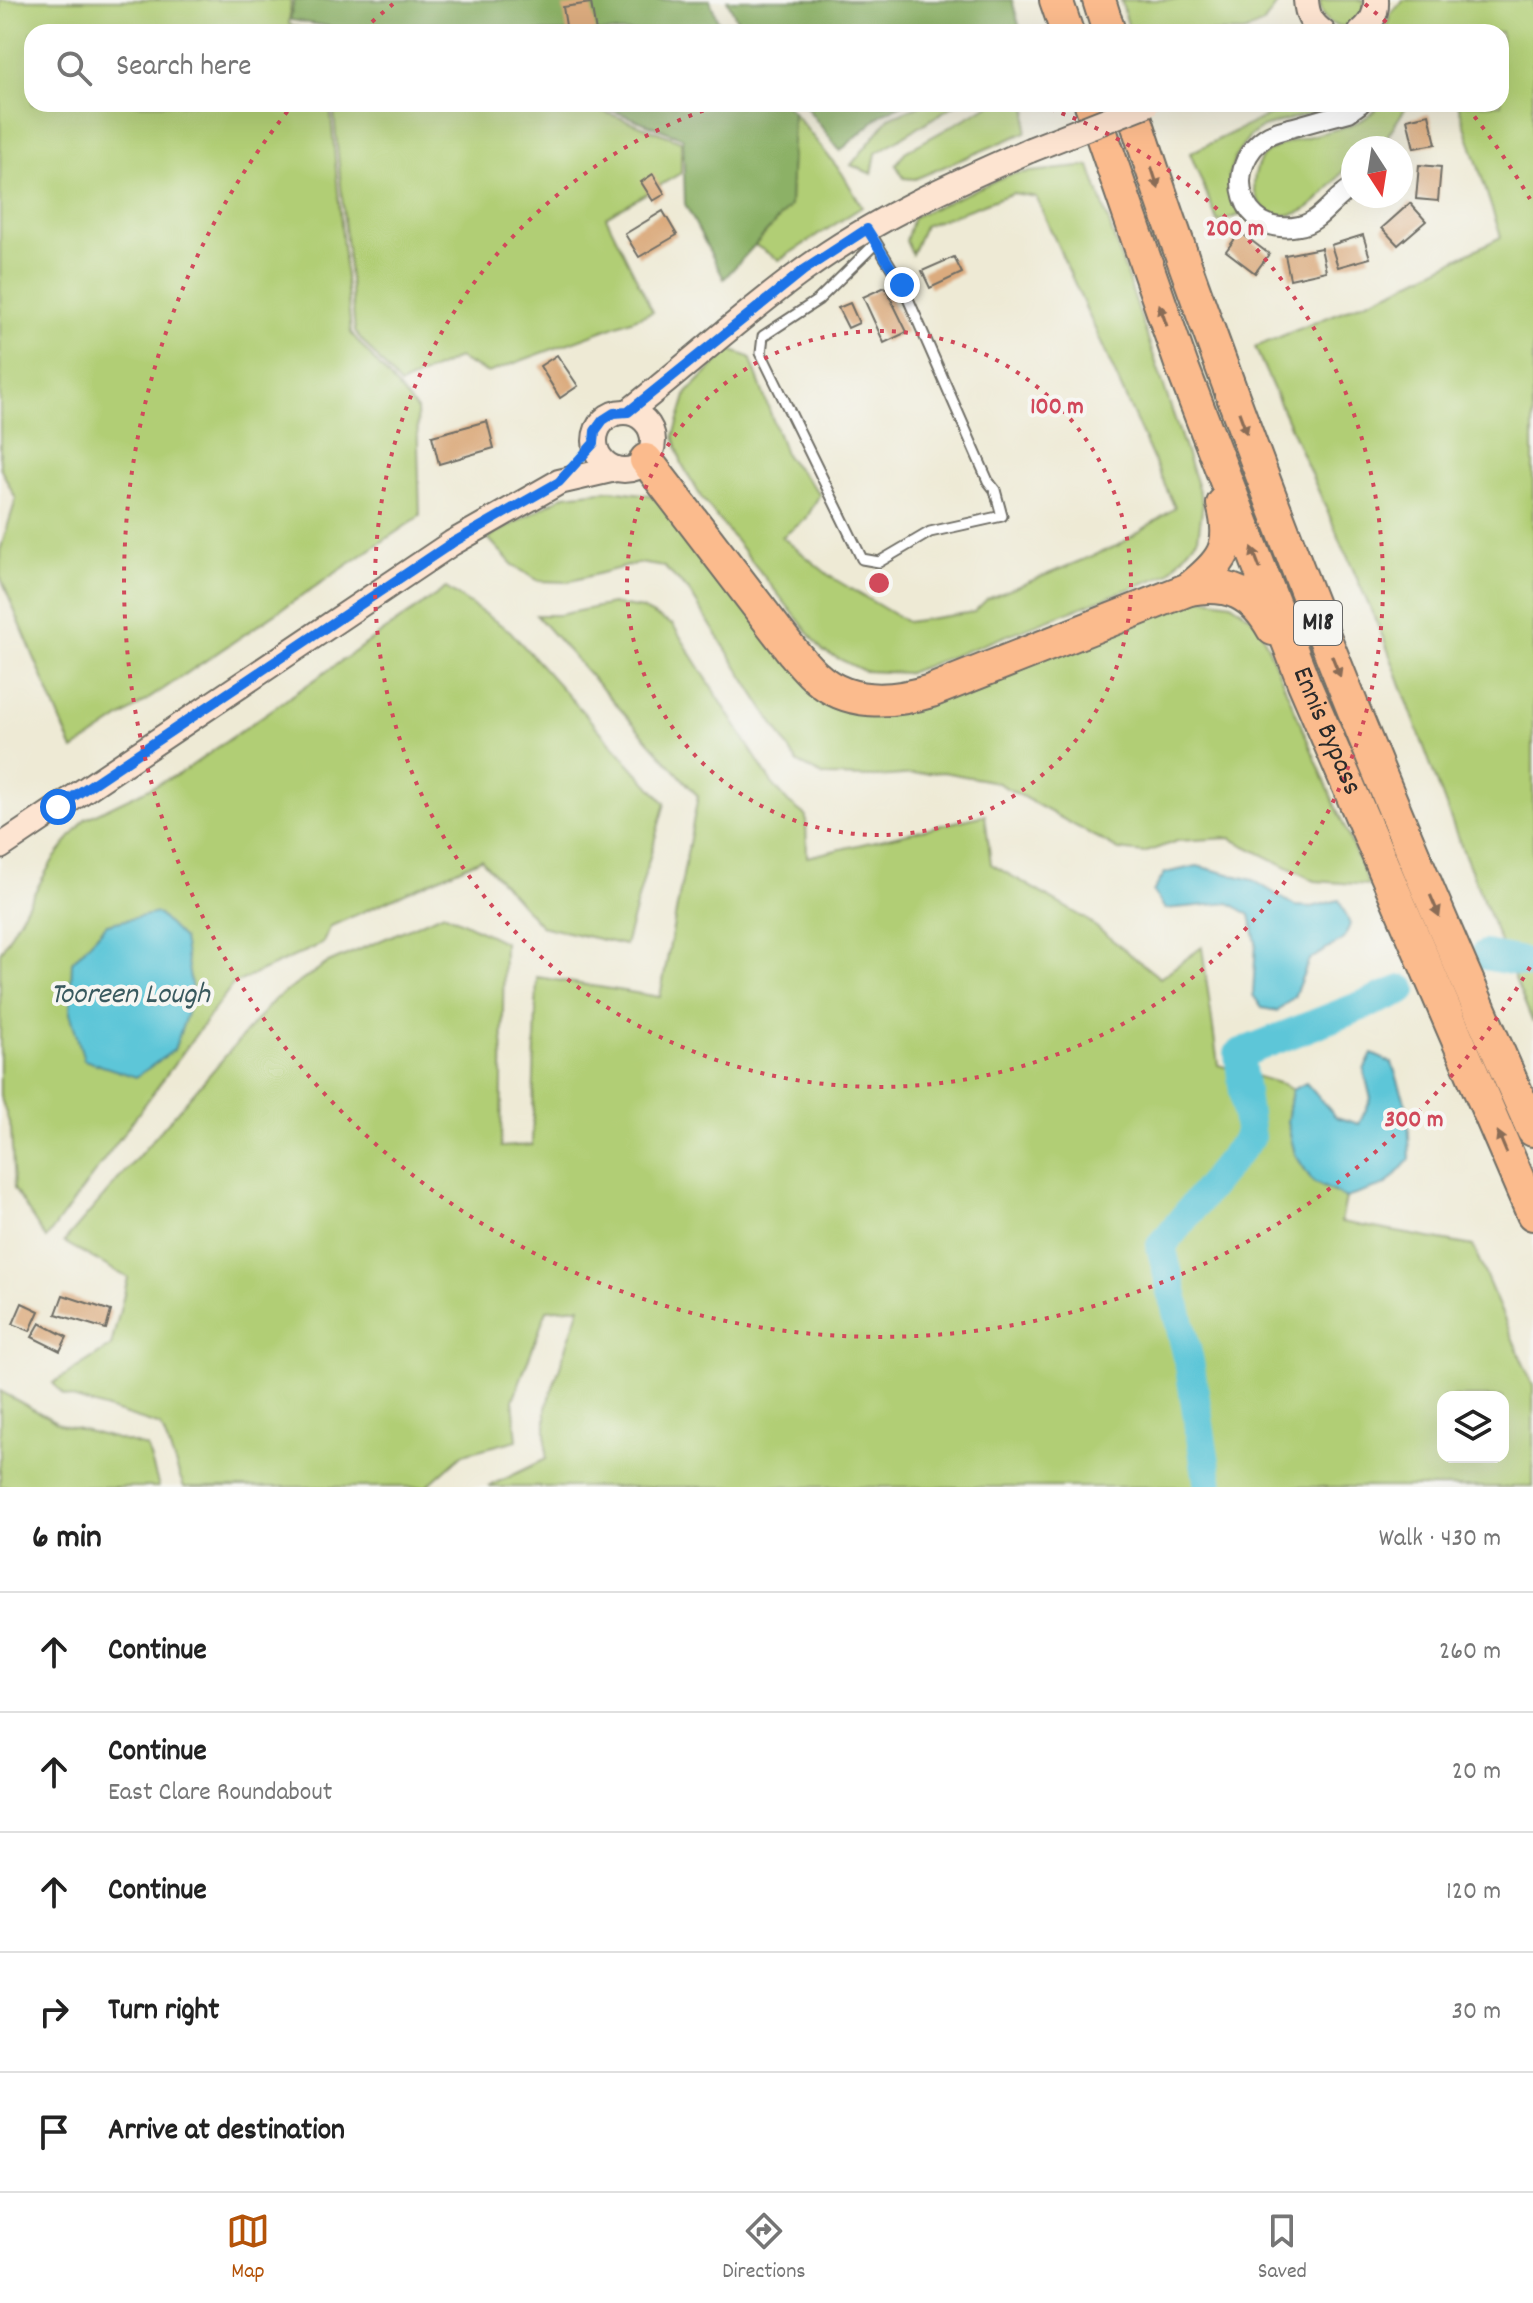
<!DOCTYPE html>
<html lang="en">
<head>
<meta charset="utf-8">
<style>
	body { margin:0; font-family:Dekko,sans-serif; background:#f6f6f6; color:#222 }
	.controls { position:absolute; right:24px; bottom:24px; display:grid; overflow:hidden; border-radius:16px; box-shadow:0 8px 32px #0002 }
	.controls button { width:72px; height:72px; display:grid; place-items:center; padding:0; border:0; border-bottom:2px solid #e0e0e0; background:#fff; color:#222; font:40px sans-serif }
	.compass { position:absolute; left:1341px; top:136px; width:72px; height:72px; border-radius:50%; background:#fff; box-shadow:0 8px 32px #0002; rotate:168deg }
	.stop { position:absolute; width:24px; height:24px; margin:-18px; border:6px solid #1a73e8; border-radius:50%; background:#fff }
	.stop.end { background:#1a73e8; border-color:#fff; box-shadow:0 2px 8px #0008 }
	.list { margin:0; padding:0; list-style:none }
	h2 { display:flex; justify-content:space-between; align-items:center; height:104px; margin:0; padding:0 32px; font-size:34px }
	h2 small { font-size:26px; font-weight:400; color:#767676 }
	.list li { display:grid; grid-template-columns:52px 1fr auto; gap:24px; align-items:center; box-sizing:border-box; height:120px; padding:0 32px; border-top:2px solid #e0e0e0 }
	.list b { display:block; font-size:30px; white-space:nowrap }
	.list p { margin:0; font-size:26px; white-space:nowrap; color:#767676 }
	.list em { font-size:26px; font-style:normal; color:#767676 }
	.icon { flex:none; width:44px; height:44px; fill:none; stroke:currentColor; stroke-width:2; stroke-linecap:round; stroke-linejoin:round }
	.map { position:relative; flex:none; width:1533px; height:1487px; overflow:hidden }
	.search { position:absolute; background:#fff; box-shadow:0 8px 32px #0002; left:24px; right:24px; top:24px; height:88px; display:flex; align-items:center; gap:20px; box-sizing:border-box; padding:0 28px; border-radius:24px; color:#767676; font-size:30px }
	.sheet { height:704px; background:#fff }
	nav { display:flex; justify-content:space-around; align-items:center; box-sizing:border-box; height:112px; border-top:2px solid #e0e0e0; background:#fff; font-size:22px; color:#767676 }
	nav a { display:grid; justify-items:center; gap:4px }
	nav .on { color:#b45309 }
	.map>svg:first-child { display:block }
</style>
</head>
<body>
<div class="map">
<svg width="1533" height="1487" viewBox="0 0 1533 1487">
	<rect width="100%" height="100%" fill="#f6f6f2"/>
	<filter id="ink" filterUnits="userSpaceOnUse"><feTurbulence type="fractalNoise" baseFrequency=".0125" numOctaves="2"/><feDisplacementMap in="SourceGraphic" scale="16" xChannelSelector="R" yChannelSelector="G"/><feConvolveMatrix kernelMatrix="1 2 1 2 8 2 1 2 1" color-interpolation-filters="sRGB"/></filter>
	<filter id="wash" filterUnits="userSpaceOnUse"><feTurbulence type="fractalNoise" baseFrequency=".006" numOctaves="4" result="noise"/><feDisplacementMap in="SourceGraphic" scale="32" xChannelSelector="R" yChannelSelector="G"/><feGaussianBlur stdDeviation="1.8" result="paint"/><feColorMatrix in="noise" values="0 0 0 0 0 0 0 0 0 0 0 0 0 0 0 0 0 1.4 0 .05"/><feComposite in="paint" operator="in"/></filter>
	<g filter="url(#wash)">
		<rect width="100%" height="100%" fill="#eeead5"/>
		<g fill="#b1ce75" stroke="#6e7c50" stroke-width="2" fill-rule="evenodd">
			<path d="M0,0H291L289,24L311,32H32V104H330L351,333L417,410L420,516L73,750L0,576V551L16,499L0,467Z"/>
			<path d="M1121,0H1280L1263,24L1245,32H1130Z"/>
			<path d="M1320,0H1364C1366,34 1320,36 1320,0Z"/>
			<path d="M1404,0H1533V1023L1457,836L1385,642L1255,347L1394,290L1501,237L1458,104H1501V32H1384L1391,13Z"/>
			<path d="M333,104H584L681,141V173L606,217L653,312L488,373L458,358L400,385L355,332Z"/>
			<path d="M922,104H956L876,153L872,174L851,165L889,118Z"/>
			<path d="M991,104H1028L1026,132L915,179L904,178L896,165L905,152Z"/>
			<path d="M1292,104H1343L1263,127L1249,137L1236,156L1229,175L1232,193L1240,215L1218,222L1190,153Z"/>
			<path d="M1379,104H1408L1388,135L1390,148L1374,146L1353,148C1353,165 1317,205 1301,212C1271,224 1247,202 1256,171C1258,165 1259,160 1264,155C1290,132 1365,134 1379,104Z"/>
			<path d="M793,112L842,173L862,207L779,260L755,245L790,206Z"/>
			<path d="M1090,166L1203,503L1198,538L1168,574L908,673L864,671L823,651L701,497L682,464L674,436L687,393L729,350L750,357L786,456L820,494L806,519L782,537L831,577L907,622L974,612L987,599L1119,545L1175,508L1036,197L1013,193L924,226L912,254L906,241L913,217L1010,174Z"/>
			<path d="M611,490L650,495L675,514L851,710L1194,597L1231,603L1257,621L1369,885L1315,881L1230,838L1177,841L1144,853L1119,850L996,782L943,772L876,777L825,776L798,763L689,591L664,567L639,563L567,582L539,581L514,566L488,538L565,495Z"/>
			<path d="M446,588L510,631L665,803L625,945L541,926L481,859L331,926L322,944L233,984L46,1239L14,1189L11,1129L0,1095V953L53,860L85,819L181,773Z"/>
			<path d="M612,604L642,609L673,625L771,782L788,802L806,816L807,857L985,815L991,864L1086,919L1160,978L1202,947L1218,1065L1282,1084L1292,1090L1287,1122L1313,1182L1346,1198L1341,1222L1473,1246L1533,1386V1487H488L546,1459V1408L580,1307L547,1310L513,1400L517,1440L463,1454L426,1487H184L161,1426L63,1395L53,1383L111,1346L128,1278L64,1242L274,1000L326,964L444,913L504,942L501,1147L532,1145L537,977L660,997L698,796L536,615H559ZM1443,1397H1503V1457H1443Z"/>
			<path d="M0,1391L60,1424L147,1447L159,1487H0Z"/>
		</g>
		<g fill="#8cb166" stroke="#5c6e48" stroke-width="2">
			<path d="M294,0H710L722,32H362L290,20Z"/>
			<path d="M727,0H1012L1021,32H746L739,24Z"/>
			<path d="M596,104H786L793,112L790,206L724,279L685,204L683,138Z"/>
			<path d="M804,104H904L882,114L840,151Z"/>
		</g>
		<g fill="#5dc6d8" stroke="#447882" stroke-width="2">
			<path d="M1197,866L1253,880L1295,906L1312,907L1339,900L1350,924L1344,939L1309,960L1294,997L1278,1011L1262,1008L1253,995L1256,942L1250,915L1229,903L1165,909L1153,892L1165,873Z"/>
			<path d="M157,913L183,939L193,996L174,1050L136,1077L84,1060L70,1013L72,962L107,924Z"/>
			<path d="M1372,1054L1392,1063L1408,1110L1410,1159L1386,1185L1346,1198L1313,1182L1295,1154L1287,1122L1292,1090L1306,1083L1336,1117L1359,1124L1371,1099L1364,1070Z"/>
		</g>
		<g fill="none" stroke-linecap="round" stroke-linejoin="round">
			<g stroke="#5dc6d8" stroke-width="30">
				<path d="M1485,955L1533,964"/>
				<path d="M1209,1487L1189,1361L1161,1246L1250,1137L1239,1054L1402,990"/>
			</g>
		</g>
		<g id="blocks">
			<g fill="#dbab7e">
				<path d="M591,3L596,32H567L563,7Z"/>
				<path d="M1429,114L1436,144L1414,148L1407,119Z"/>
				<path d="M1419,165L1441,167L1438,201L1416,199Z"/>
				<path d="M653,174L665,194L653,201L641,182Z"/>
				<path d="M1410,203L1426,221L1398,245L1382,228Z"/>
				<path d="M663,211L677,235L639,257L625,234Z"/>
				<path d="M1240,232L1269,254L1255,273L1226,251Z"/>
				<path d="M1363,235L1370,258L1338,267L1331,245Z"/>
				<path d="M1321,248L1326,271L1290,279L1285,255Z"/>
				<path d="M954,257L962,273L930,288L922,271Z"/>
				<path d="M885,287L907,332L884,343L863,297Z"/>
				<path d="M850,303L859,323L848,328L838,308Z"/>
				<path d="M557,355L578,386L560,398L540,366Z"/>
				<path d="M487,421L494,448L439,464L432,436Z"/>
				<path d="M63,1295L111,1311L106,1329L56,1314Z"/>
				<path d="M22,1303L39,1311L30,1331L13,1324Z"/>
				<path d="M40,1323L67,1337L60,1351L32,1337Z"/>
			</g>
		</g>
	</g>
	<g filter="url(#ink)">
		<use href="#blocks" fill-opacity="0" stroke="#6f6e66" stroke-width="2"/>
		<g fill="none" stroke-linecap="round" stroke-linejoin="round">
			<defs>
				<path id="lane" d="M869,231C880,249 891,267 902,285L988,481L995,490L1002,516L930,532L879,562L862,559L761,353L763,336L818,300L876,243"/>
				<path id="street" d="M1353,187C1334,197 1320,223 1299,226C1239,238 1221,166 1267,136C1273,132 1282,130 1290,128C1309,123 1329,117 1349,112L1360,104"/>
				<g id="secondary">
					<path d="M1306,0C1307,15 1311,23 1323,32"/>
					<path d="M1361,32C1371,23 1377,14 1376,0"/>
					<circle cx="624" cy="441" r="29"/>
					<path d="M628,412C687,366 743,314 804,270C874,219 952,184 1030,150"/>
					<path d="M0,847L452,543L559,482L615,469"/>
				</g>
				<g id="highway">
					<path d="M1056,0L1067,32"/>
					<path d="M1099,0L1109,32"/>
					<path id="s1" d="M1091,104L1181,364L1304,683L1533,1214"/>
					<path d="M1131,104C1165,212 1204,318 1243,424C1331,663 1429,898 1533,1130"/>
					<path d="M646,460L793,652C800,660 807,669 815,676C847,706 892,703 931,691L1189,589C1229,582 1253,593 1273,629"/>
					<path d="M1189,589C1222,562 1235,548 1223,504"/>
				</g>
			</defs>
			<use href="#lane" stroke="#6f6e66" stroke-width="13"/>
			<use href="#street" stroke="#6f6e66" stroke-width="22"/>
			<use href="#secondary" stroke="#6f6e66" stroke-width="28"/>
			<use href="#highway" stroke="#6f6e66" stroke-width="36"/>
			<use href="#lane" stroke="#fff" stroke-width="9"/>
			<use href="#street" stroke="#fff" stroke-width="18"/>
			<use href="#secondary" stroke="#fde4d1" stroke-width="24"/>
			<use href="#highway" stroke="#fbbb8d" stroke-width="32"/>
			<defs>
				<path id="secondary-bridge" d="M1030,150L1147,104"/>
			</defs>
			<use href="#secondary-bridge" stroke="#6f6e66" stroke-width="28" stroke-linecap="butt"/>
			<use href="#secondary-bridge" stroke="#fde4d1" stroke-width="24"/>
		</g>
		<defs><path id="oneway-solid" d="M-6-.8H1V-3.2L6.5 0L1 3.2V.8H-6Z" transform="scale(2)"/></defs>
		<g fill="#896c57">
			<use href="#oneway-solid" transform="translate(1155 178) rotate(72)"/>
			<use href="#oneway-solid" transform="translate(1163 315) rotate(-109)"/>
			<use href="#oneway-solid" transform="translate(1243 423) rotate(70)"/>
			<use href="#oneway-solid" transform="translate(1256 558) rotate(-111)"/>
			<use href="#oneway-solid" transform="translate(1336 666) rotate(68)"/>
			<use href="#oneway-solid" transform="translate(1435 906) rotate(67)"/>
			<use href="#oneway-solid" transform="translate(1502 1142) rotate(-113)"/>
		</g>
	</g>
	<g fill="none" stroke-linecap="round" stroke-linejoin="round" filter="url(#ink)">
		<path stroke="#1a73e8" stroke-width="10" d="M58,807L452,543L559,482L594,443L595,431L603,420L614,413L628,412L804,270L867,229L902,285"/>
	</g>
	<g fill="none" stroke="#d1495b" stroke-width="4" stroke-dasharray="4 8">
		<circle cx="879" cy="583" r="252"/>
		<path d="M1039 105A504 504 0 1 1 719 105"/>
		<path d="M1530 967A756 756 0 1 1 291 107M363 30A756 756 0 0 1 393 4M1365 4A756 756 0 0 1 1395 30M1467 107A756 756 0 0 1 1530 199"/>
	</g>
	<g text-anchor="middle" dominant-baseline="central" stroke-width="8" stroke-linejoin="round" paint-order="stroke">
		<rect fill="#f6f6f2" stroke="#686867" stroke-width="2" x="1294" y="601" width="48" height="44" rx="6"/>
		<g font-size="26" font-weight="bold" fill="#2b2b2b">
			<text x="1318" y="623">M18</text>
		</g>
		<g font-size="28" fill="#2b2b2b" stroke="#f6f6f2">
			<text stroke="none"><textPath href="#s1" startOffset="670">Ennis Bypass</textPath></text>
		</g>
		<g font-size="30" font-style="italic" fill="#3a5a5f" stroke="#f6f6f2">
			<text x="130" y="996">Tooreen Lough</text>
		</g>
	</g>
	<circle cx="879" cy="583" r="12" fill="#d1495b" stroke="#f6f6f2" stroke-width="4"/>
	<g font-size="24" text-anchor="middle" font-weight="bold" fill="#d1495b" stroke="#f6f6f2" stroke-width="8" stroke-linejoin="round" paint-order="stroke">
		<text x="1235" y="235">200 m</text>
		<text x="1057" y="413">100 m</text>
		<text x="1414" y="1126">300 m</text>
	</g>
</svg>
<div class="controls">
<button><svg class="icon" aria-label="layers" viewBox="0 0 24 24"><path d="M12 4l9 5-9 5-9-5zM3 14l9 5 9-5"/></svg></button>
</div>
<svg class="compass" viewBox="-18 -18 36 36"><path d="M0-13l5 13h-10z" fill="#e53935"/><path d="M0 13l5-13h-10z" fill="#767676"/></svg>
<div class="stop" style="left:58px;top:807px"></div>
<div class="stop end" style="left:902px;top:285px"></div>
<div class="search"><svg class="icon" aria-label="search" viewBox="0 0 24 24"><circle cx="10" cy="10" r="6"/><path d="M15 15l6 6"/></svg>Search here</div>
</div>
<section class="sheet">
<h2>6 min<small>Walk · 430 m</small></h2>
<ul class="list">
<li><svg class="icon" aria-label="ahead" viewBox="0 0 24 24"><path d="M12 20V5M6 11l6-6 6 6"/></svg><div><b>Continue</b></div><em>260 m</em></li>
<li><svg class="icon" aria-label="ahead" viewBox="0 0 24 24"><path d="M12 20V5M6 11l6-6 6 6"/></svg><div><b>Continue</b><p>East Clare Roundabout</p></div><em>20 m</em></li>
<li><svg class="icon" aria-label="ahead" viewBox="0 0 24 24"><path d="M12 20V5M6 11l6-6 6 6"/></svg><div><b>Continue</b></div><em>120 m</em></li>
<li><svg class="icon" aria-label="right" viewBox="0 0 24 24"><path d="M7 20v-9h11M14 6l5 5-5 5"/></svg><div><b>Turn right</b></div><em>30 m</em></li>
<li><svg class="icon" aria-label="arrive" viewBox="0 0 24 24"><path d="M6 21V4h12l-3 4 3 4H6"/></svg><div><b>Arrive at destination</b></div></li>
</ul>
</section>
<nav>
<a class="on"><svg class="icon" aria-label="map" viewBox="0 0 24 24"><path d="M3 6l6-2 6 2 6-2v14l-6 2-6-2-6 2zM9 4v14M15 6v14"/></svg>Map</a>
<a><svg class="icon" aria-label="directions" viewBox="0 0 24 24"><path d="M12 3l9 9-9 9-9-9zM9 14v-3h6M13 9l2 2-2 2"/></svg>Directions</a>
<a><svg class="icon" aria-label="saved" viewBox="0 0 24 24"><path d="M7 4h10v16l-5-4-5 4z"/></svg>Saved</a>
</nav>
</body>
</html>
